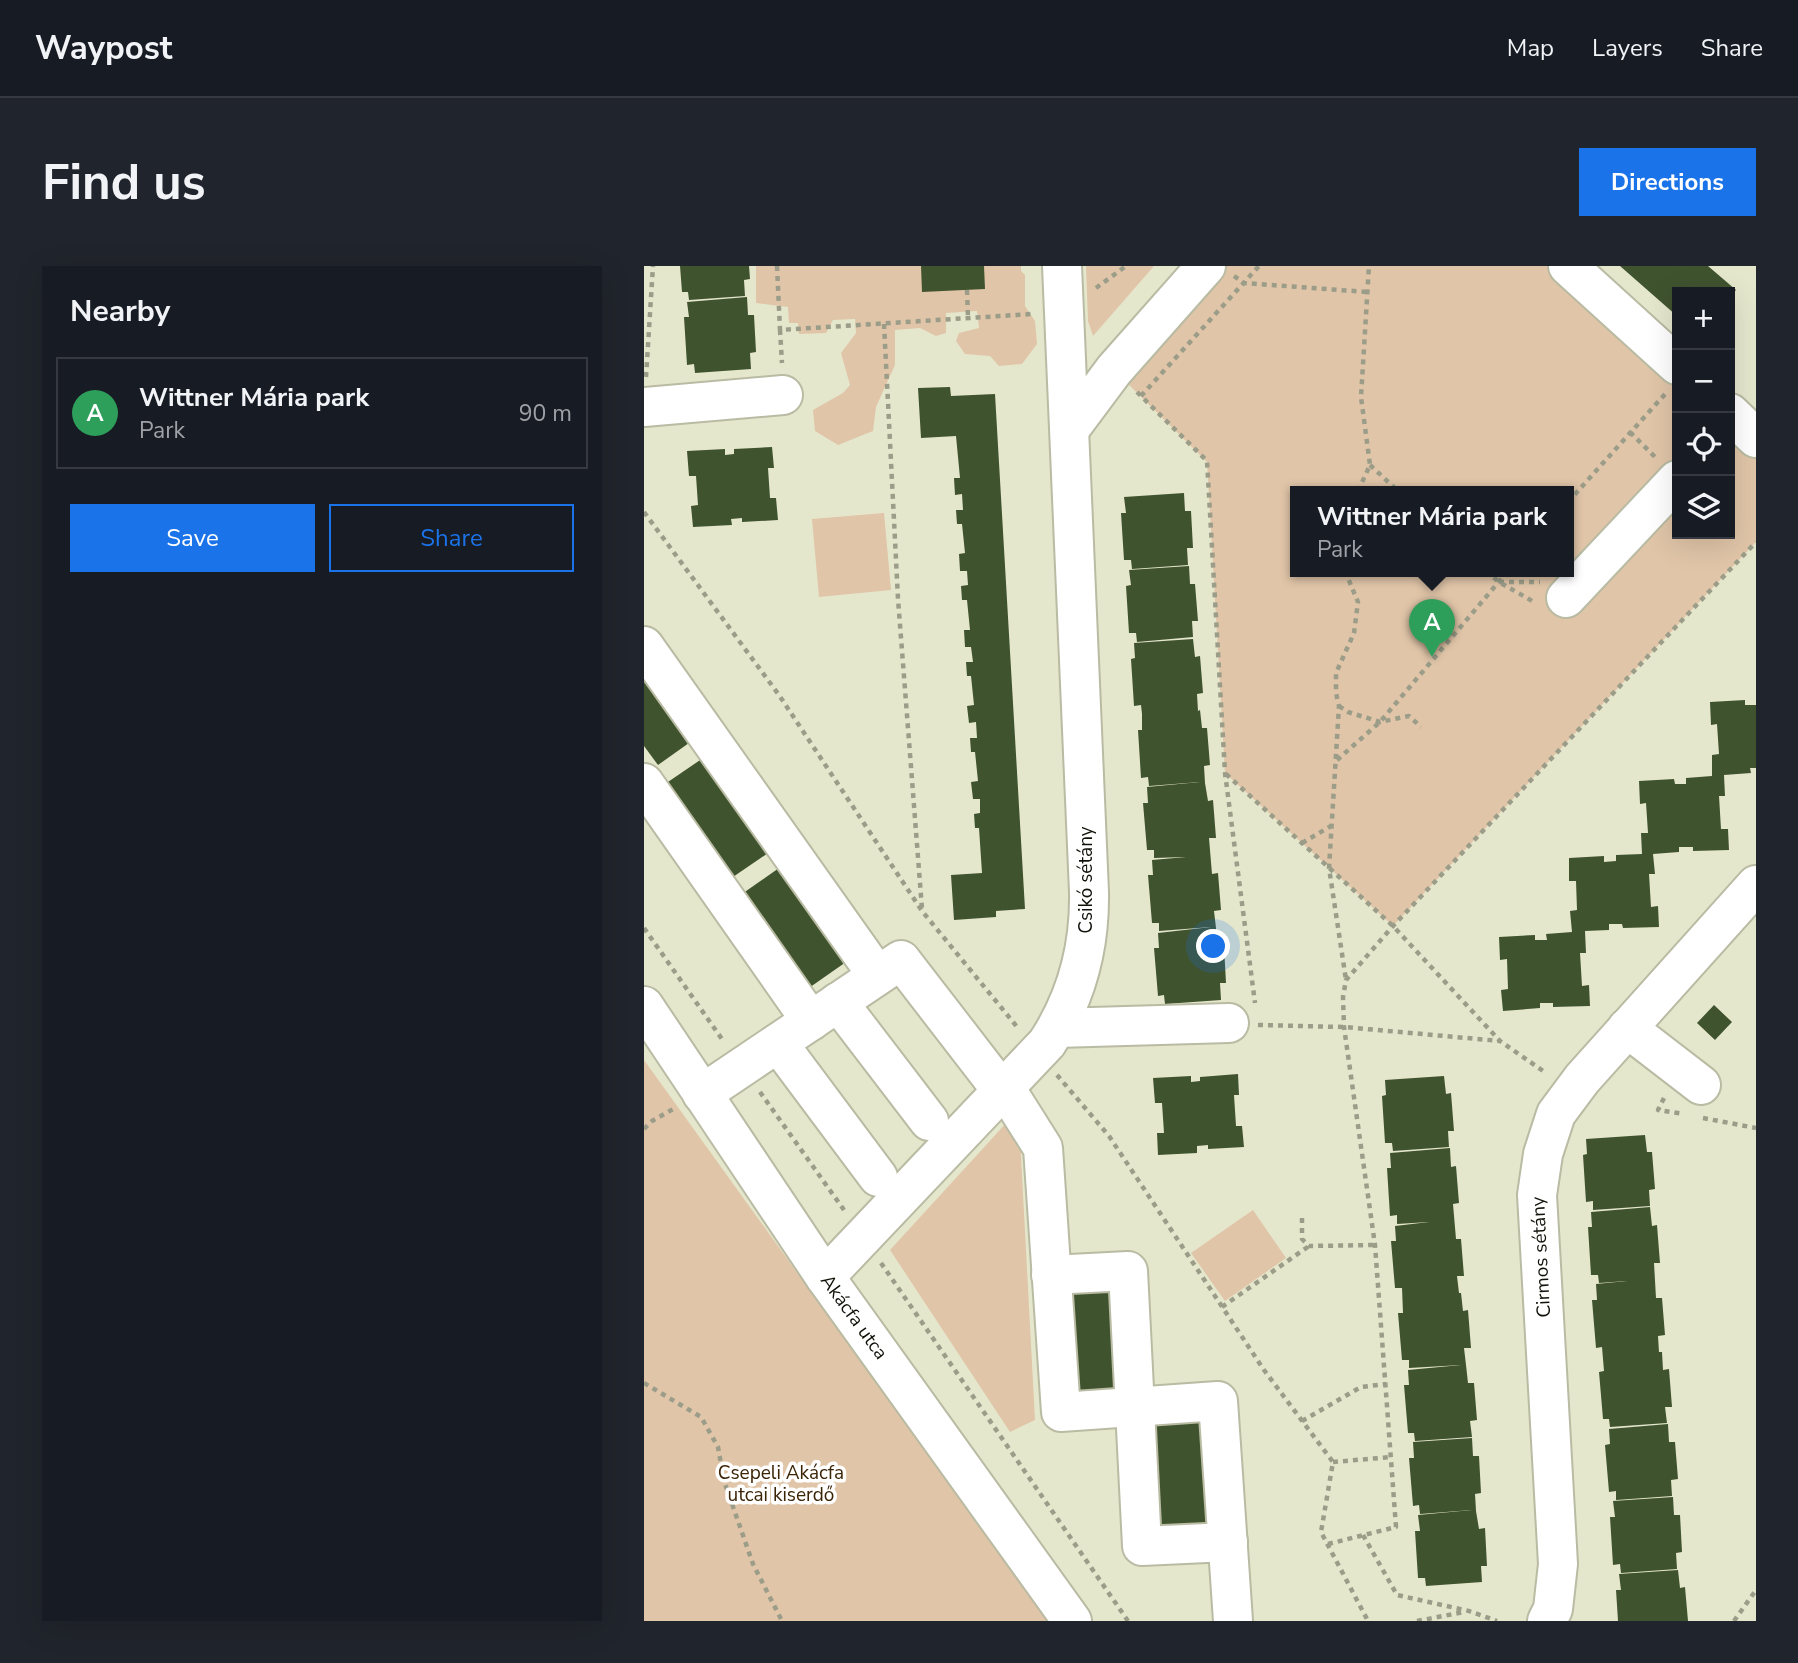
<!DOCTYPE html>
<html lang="en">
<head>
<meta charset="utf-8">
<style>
	body { margin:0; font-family:"Nunito Sans",sans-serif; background:#20242c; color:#f1f3f6 }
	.controls { position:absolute; right:21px; top:21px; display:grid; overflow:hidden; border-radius:0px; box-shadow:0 7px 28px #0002 }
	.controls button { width:63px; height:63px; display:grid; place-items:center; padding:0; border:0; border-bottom:2px solid #363941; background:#171b24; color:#f1f3f6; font:35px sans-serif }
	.you { position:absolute; left:570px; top:681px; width:24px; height:24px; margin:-18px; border:5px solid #fff; border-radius:50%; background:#1a73e8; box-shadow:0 0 0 10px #1a73e833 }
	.badge { display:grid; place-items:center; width:46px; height:46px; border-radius:50%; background:#1a73e8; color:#fff; font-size:23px; font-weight:700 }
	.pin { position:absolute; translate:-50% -58px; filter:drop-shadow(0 2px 4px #0008) }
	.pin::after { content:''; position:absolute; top:37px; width:24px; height:21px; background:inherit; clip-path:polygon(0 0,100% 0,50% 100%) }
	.popup { position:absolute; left:646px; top:220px; width:284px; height:91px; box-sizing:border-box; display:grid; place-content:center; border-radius:0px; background:#171b24; filter:drop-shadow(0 2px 5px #0005); font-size:23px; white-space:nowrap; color:#9ea1a6 }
	.popup b { font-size:26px; color:#f1f3f6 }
	.popup::after { content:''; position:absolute; left:50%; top:100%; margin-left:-14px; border:14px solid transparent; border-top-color:#171b24 }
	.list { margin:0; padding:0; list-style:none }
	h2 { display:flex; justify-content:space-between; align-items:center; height:91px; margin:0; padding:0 28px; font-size:30px }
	h2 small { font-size:23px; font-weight:400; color:#9ea1a6 }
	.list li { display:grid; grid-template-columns:46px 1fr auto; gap:21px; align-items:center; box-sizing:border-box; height:112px; margin:0 14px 14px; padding:0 14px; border:2px solid #363941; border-radius:0px }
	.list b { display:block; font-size:26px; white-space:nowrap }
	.list p { margin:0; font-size:23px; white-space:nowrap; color:#9ea1a6 }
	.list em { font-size:23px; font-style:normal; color:#9ea1a6 }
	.actions { display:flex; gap:14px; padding:21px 28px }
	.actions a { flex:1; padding:16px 0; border:2px solid #1a73e8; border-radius:0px; text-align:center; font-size:24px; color:#1a73e8 }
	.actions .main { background:#1a73e8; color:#fff }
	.icon { flex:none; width:38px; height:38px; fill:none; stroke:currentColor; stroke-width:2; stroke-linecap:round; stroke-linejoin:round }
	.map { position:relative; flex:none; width:1112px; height:1355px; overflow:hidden; border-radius:0px }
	header { display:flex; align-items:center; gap:42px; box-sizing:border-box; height:98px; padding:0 35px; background:#171b24; border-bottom:2px solid #363941 }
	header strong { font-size:33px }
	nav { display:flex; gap:38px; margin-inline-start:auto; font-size:24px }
	.intro { display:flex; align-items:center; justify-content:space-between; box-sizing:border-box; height:168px; padding:0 42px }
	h1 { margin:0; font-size:49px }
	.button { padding:18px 32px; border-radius:0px; background:#1a73e8; color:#fff; font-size:24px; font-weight:700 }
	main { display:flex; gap:42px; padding:0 42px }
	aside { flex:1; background:#171b24; border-radius:0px; box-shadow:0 7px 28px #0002 }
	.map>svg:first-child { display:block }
</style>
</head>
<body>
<header>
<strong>Waypost</strong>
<nav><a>Map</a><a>Layers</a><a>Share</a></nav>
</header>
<div class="intro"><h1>Find us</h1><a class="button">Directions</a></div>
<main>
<aside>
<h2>Nearby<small></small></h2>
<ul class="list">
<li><span class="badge" style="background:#2e9e5b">A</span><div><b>Wittner Mária park</b><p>Park</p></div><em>90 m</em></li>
</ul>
<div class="actions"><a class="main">Save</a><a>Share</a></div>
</aside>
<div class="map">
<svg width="1112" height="1355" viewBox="0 0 1112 1355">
	<rect width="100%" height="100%" fill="#e5e7cd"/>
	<g fill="#e0c5a8" fill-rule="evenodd">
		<path d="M112,0H377V5L381,9V40L391,55L393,78L378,98L355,100L346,90L321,88L312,75L315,67L335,62L333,45L302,47V67L292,70L276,62L251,64V99L232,141L229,165L194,179L171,165L169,144L199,127L206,119L197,87L212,67L211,53L189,54L182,67L155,68L154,57H145L144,41L112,37Z"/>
		<path d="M442,0H510L449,70L444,55Z"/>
		<path d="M562,0H924L1033,99V268H1086V147L1112,172V276L749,660L581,507L563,196L470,104ZM652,225H924V305H652Z"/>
		<path d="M240,247L247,324L175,331L168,253Z"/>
		<path d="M0,794L404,1355H0Z"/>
		<path d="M365,854L376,871L391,1154L366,1166L246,984Z"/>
		<path d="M609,944L642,992L581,1035L547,987Z"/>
	</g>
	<g fill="#40532f">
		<path d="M36,0H105L106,13L100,14L101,30L45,34L44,26H38Z"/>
		<path d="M277,0H340L341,23L278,26Z"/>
		<path d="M976,0H1064L1092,24L1086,31V26H1033V50Z"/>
		<path d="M103,31L104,49H110L112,86L106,87L107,103L51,107L50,98L43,99L40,51H45L43,36Z"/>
		<path d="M306,121L307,130L351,128L381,643L352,645V651L310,654L307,609L338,607L335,562H331L330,548L336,547V533H329L327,516L334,515L331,486H327L326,472H333L332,456L325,457L323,440L330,439L327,410H323L322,396H329L327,381H321L320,364H326L323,334H318L317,320L324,319L323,305H316L315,288L321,287L318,258H313L312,244H319L318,228L311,229L310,212H316L312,170L277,172L274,122Z"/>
		<path d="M128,181L130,202H124L126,232H132L134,254L98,256V252L87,253L88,259L49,261L47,240L54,239L52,210H45L43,185L81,183V189L90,188V183Z"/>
		<path d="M540,227L541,245H547L549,282H543L544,299L488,303L487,294H480L477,247H482L480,231Z"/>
		<path d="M545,300L546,318H551L554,355H548L549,371L493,376L492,367H485L482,320L487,319L485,304Z"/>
		<path d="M549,373L551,391L556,390L559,427L553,428L554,445L556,444L558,462H563L566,499L560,500L561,517L564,535L569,534L572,572H565L568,608L574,607L577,644L570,645L572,662L574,680H580L582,717H576L577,734L521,738L520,729L514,730L510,682H515L514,667L567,661L515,665V657H508L504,609H509L508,594L542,591L510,592V584H503L499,537H504L503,521L556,516L505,520L504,511L497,512L494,464H498V448L497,439L490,440L487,393L491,392L490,377Z"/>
		<path d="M0,400L52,472L14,499L0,480Z"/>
		<path d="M1101,434V439H1112V502H1106L1107,507L1080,509L1081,530H1075L1077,563H1084L1085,584L1049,585V581H1035V586L1009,588L1011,608H1005L1007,641L1014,640L1015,661L979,662L978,658H965V664L941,665L942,687H936L938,720L945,719L946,740L909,741V737H896V742L859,745L857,724L864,723L863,693L856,694L855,671L891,669V674H903L902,668L928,666L926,645L933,644L932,615H925V592L960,590V596L972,595V589L998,588L997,567H1004L1002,537L996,538L995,515L1030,513L1031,518H1042V512L1068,510V489L1075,488L1073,458L1067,459L1066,436Z"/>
		<path d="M62,490L127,585L86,613L21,518Z"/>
		<path d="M135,602L202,696L162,724L95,630Z"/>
		<path d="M1070,739L1088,756L1071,774L1053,757Z"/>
		<path d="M594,808L595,829H590L592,860H598L600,881L564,883V879L553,880V887L514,889L513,867H520L518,837H511L509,812L547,810V816L556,815V811Z"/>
		<path d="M800,810L802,828L807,827L810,865H804L805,881L749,885L748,877H741L738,830L742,829L741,814Z"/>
		<path d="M1001,869L1003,886H1008L1011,923L1005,924L1006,940L949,944V935L942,936L939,889L943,888L942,873Z"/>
		<path d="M806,882L807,901L812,900L815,937L809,938L812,973H817L820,1010H813L815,1027H817L819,1045L824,1044L827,1082H820L822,1099L824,1117H830L833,1154L826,1155L828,1171L771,1175L770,1167H764L760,1119H765L764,1104L817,1099L765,1102V1094H758L754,1047H759L758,1022H751L747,975H752L751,960L785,956L753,958V949L746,950L743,902H747L746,887Z"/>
		<path d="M1006,941L1008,960L1013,959L1016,997H1010L1012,1032H1018L1021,1069L1014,1070L1015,1086H1018L1019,1104L1025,1103L1028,1141H1021L1023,1157L966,1161L965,1153H959L955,1106L960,1105L958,1081L952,1082L948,1034H953L952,1018L983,1015L955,1017L954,1009H947L944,961H948L947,946Z"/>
		<path d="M471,1012L477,1130L429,1133L423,1015Z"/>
		<path d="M557,1144L564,1260L517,1263L510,1146Z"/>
		<path d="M1024,1158L1025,1176H1031L1034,1213L1027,1214L1028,1230L972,1234V1225L965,1226L961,1179L966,1178L965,1163Z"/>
		<path d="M828,1172L829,1190H835L837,1227L831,1228L832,1245L835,1263L841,1262L843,1300H837L838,1316L782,1320L781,1312H774L771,1265H776L774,1249L828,1244L776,1248L775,1239L769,1240L765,1192H770L769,1176Z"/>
		<path d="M1029,1231L1030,1249H1036L1038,1286L1032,1287L1033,1303L977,1307L976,1298L969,1299L966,1251H971L969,1235Z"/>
		<path d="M1034,1304L1036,1322L1041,1321L1044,1355H974L972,1324H977L975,1308Z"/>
	</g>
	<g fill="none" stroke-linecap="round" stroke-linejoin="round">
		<defs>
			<g id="minor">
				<path d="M924,0L1033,99"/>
				<path d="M0,141L139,129"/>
				<path d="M1086,147L1112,172"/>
				<path d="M426,163L470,104L562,0"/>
				<path d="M922,332L1033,214"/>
				<path d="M0,380L233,709"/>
				<path d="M0,517L167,755"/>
				<path d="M194,736L285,855"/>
				<path d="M0,740L181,1011L428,1355"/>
				<path d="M413,762L585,757"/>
				<path d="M983,762L1057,819"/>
				<path d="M134,777L234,911"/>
				<path d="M58,828L257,694L358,825L370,836L399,882L417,1146L574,1135L589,1355"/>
				<path d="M407,1009L484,1005L498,1280L584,1276"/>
				<path d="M181,1011L403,777C433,731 446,680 445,626L418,0"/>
				<path d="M903,1355L909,1343L914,1298L893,929L899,888L912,848L938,813L1112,619"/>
			</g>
		</defs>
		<use href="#minor" stroke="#b9bba3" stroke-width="42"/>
		<g stroke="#9b9d89" stroke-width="4.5" stroke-dasharray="5 5" stroke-linecap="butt">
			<path d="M133,0L136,64L388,48"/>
			<path d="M590,10L600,17L723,26"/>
			<path d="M452,22L482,0"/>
			<path d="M323,24L324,52"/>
			<path d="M240,58L254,333L278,643"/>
			<path d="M136,64L138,97"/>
			<path d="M2,111L9,0"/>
			<path d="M493,126L563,195L581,507L611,737"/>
			<path d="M497,130L615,0"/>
			<path d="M986,166L1012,192"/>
			<path d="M726,199L754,225"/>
			<path d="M714,225L726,199L717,131L725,0"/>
			<path d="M924,236L1022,127"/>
			<path d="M0,246L135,429L278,645L374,762"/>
			<path d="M701,305L714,336L710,367L692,407V427L695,440L685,602L702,714"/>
			<path d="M842,305L855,316L890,336"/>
			<path d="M855,316H896"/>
			<path d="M695,440L704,446L736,456L765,450L777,461"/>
			<path d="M693,494L736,456L864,305"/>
			<path d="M582,508L749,660L856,775L902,807"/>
			<path d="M658,577L687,560"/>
			<path d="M0,662L80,776"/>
			<path d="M614,759L700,761L856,775"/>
			<path d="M413,809L465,870L620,1104L689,1196L677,1266L724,1355"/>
			<path d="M116,826L200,944"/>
			<path d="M1020,832L1014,844L1040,848"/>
			<path d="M1059,852L1112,862"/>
			<path d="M0,863L8,855L31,842"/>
			<path d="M658,952V973L665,980L731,979"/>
			<path d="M237,997L484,1355"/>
			<path d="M578,1041L665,980"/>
			<path d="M0,1117L57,1151L74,1181L80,1215L109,1298L138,1355"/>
			<path d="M658,1155L717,1121L742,1118"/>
			<path d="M689,1196L747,1191"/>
			<path d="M719,1269L753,1329L825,1345L853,1355"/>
			<path d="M684,1278L752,1261L731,979L700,761L699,731L702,714L749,660L1112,276"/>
			<path d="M773,1355L820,1346"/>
			<path d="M1090,1355L1112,1324"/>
		</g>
		<use href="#minor" stroke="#fff" stroke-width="38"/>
	</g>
	<g text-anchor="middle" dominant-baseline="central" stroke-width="7" stroke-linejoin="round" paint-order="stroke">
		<g font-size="19" fill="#101108" stroke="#fff">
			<text transform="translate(442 614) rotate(-90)">Csikó sétány</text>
			<text transform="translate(897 991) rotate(-93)">Cirmos sétány</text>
			<text transform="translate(210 1051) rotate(54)">Akácfa utca</text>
		</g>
		<g font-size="19" fill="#3b2406" stroke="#fff">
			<text x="137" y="1207">Csepeli Akácfa<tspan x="137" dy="22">utcai kiserdő</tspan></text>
		</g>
	</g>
</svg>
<div class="controls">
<button>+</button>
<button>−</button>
<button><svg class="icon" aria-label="locate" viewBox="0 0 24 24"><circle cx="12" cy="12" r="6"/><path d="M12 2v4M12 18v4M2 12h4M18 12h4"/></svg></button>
<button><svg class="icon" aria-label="layers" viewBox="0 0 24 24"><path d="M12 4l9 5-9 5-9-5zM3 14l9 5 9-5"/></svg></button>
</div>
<div class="you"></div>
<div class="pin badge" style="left:788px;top:391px;background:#2e9e5b">A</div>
<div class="popup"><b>Wittner Mária park</b>Park</div>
</div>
</main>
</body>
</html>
